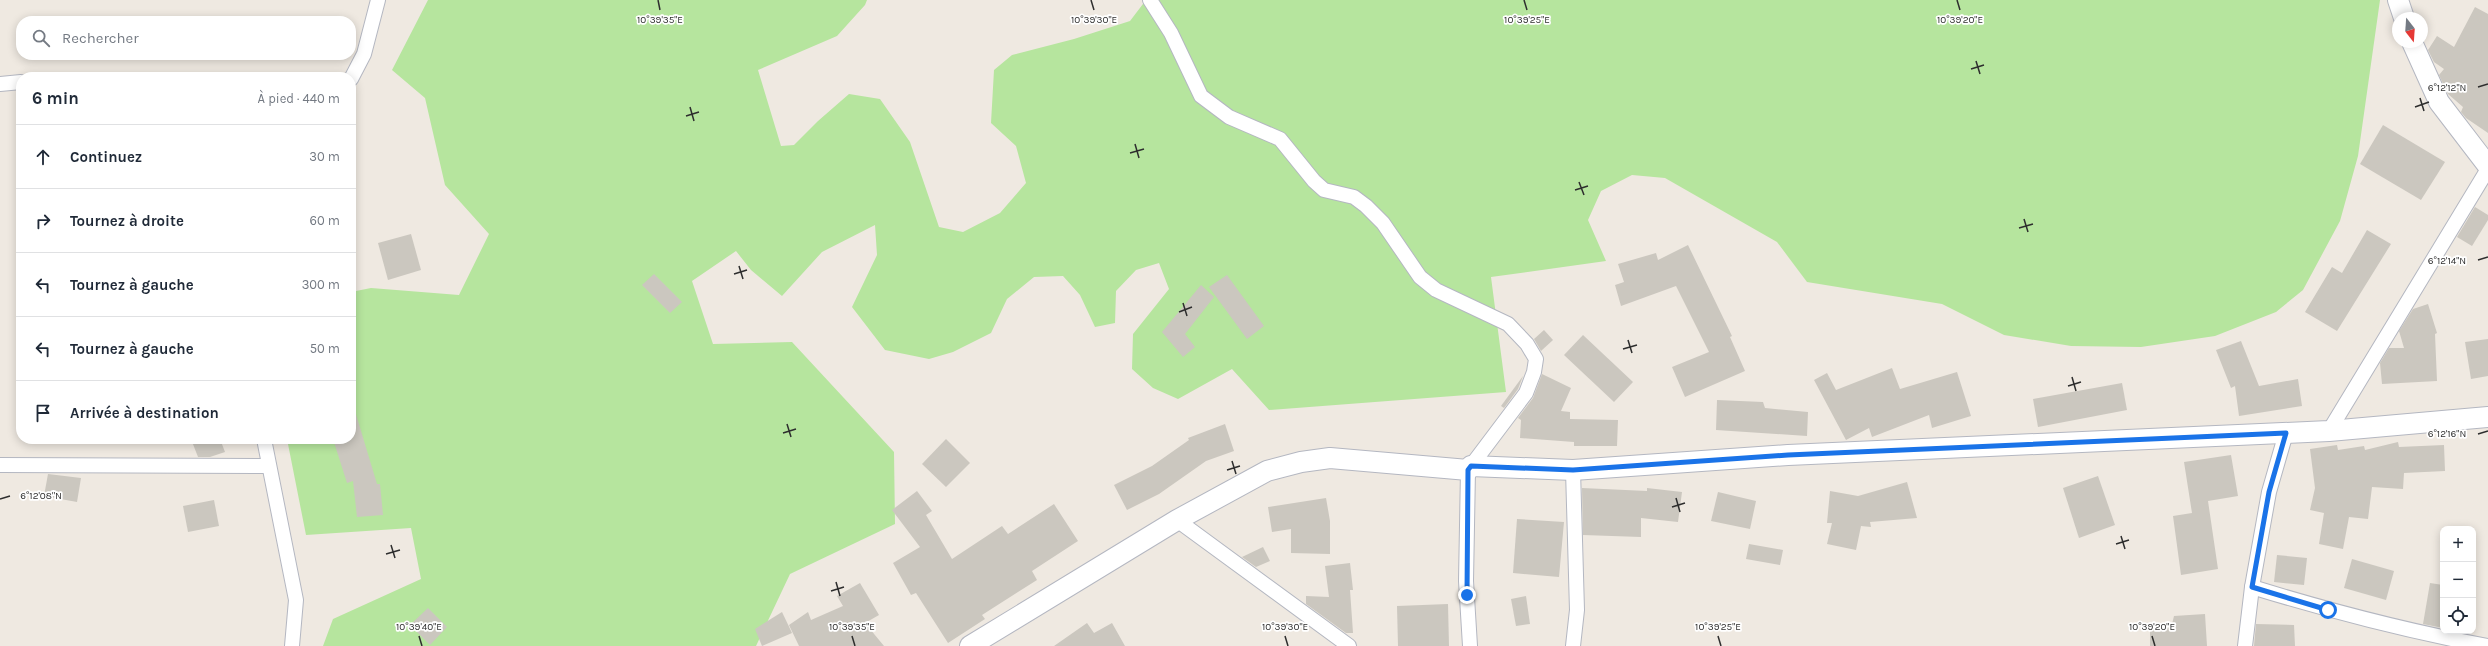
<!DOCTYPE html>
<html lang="fr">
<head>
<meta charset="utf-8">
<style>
	body { margin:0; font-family:Karla,sans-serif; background:#f6f6f7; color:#1f2937 }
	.controls { position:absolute; right:12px; bottom:12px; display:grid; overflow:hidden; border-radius:8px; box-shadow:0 2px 10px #0003 }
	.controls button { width:36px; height:36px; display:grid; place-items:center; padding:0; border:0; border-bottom:1px solid #e0e1e3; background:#fff; color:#1f2937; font:20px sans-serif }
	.compass { position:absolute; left:2392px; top:12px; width:36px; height:36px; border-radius:50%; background:#fff; box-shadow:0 2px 10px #0003; rotate:163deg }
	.stop { position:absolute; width:12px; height:12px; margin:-9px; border:3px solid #1a73e8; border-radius:50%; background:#fff }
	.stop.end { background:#1a73e8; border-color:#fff; box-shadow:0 1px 4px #0008 }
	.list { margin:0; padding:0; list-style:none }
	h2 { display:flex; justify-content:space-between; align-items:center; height:52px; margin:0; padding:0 16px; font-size:17px }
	h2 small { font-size:13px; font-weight:400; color:#747a83 }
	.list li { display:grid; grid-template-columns:26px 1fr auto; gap:12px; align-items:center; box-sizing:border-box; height:64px; padding:0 16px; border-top:1px solid #e0e1e3 }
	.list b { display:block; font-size:15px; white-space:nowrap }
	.list em { font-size:13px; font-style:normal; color:#747a83 }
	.icon { flex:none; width:22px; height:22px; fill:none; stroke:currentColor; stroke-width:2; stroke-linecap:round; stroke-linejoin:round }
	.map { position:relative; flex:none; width:2488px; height:646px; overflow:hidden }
	.search { position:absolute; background:#fff; box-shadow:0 2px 10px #0003; left:16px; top:16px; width:340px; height:44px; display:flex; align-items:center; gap:10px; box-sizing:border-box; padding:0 14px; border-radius:16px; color:#747a83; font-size:15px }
	.panel { position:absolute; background:#fff; box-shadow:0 2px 10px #0003; left:16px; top:72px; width:340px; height:372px; border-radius:16px }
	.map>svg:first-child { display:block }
</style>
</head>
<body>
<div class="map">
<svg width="2488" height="646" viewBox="0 0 2488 646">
	<rect width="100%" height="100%" fill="#efe9e1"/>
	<path fill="#b6e59e" d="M428,0H867L865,5L837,36L758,70L781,146L794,145L818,121L849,94L880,99L910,142L939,227L963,232L1000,213L1026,183L1016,146L991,123L994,70L1012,55L1074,39L1130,21L1146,0H2380L2358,156L2340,221L2303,290L2276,312L2215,336L2141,347L2071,346L2004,335L1942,304L1807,282L1777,242L1665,178L1632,175L1601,191L1588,220L1606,261L1491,277L1506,392L1269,410L1232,369L1178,399L1153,388L1132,369L1133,334L1169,289L1159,263L1136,270L1116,291L1115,323L1095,327L1080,295L1063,276L1034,277L1007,299L991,333L953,352L929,359L885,350L852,307L877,255L875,225L822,252L782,296L751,270L736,251L692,281L713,344L792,342L894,452L895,524L790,574L756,646H323L333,619L421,579L411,528L306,535L287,439H351V292L371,288L459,295L489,234L445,185L425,98L392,70Z"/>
	<g fill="#cbc7bf">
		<path d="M2475,7L2488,14V133L2466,118L2461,112L2463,107L2448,94L2439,75L2444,69L2434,62L2428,50L2437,36L2454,47Z"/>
		<path d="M2383,125L2445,162L2421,200L2360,164Z"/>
		<path d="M2475,207L2488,215V220L2472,246L2457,237Z"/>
		<path d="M2367,230L2391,244L2337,331L2305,312L2332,267L2342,273Z"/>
		<path d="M411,234L421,270L388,280L378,243Z"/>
		<path d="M1688,245L1732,336L1730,337L1745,371L1685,397L1672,367L1709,352L1676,286L1621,306L1615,285L1624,282L1618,264L1656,253L1658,260Z"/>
		<path d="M654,274L682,302L670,313L642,285Z"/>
		<path d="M1227,275L1264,326L1247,339L1209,287Z"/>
		<path d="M1201,285L1214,297L1185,334L1195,347L1183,357L1162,332Z"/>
		<path d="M2428,304L2437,333L2435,334L2437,381L2382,384L2380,363L2389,348H2404L2399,331L2413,309Z"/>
		<path d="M1544,330L1553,340L1541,351L1534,339Z"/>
		<path d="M1583,335L1633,382L1614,402L1564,355Z"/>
		<path d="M2488,339V376L2471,379L2465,342Z"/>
		<path d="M2241,341L2259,386L2298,379L2302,406L2239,416L2235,386L2231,388L2216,350Z"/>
		<path d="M1892,368L1900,389L1957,372L1971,416L1932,428L1929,415L1872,437L1869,428L1846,440L1814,380L1827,373L1836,390Z"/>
		<path d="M1542,374L1571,388L1561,411L1570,412V419L1618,420L1617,446H1574V442L1520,438L1521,420L1518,418L1533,398Z"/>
		<path d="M1523,376L1518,389L1504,408L1501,406Z"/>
		<path d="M2122,383L2127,410L2038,427L2033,399Z"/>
		<path d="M1717,400L1763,402L1765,408L1808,412L1807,436L1716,430Z"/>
		<path d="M355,411L377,484H380L383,515L357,517L353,481L347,483L333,439H351V412Z"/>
		<path d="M1225,424L1234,451L1206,461L1159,494L1127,510L1114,485L1152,466L1189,440L1188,438Z"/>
		<path d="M191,439H220L225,452L210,457H198Z"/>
		<path d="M946,439L970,463L946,487L922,464Z"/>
		<path d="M2398,442L2399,447L2444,445L2445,471L2404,473L2403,489L2372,487L2368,519L2349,517L2343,549L2319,544L2324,513L2310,510L2315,488L2310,449L2337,445L2338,450L2364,446L2365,450Z"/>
		<path d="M2231,455L2238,496L2208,501L2218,569L2181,575L2173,516L2192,513L2184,462Z"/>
		<path d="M48,474L81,478L77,502L44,496Z"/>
		<path d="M2098,476L2115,525L2079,538L2063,488Z"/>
		<path d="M1907,482L1917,518L1870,522L1871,527L1861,526L1856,550L1827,544L1832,523H1827L1830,491L1858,496Z"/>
		<path d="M1582,488L1647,491V488L1682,492L1678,522L1641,518V537L1583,535Z"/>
		<path d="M917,491L932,511L926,515L952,559L1002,526L1008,534L1054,504L1078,541L1032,571L1037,580L982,615L985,619L948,643L916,593L911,595L893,563L920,547L892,510Z"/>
		<path d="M1718,492L1756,501L1750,529L1711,521Z"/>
		<path d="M1326,498L1330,521V554L1291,553V529L1272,532L1268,507Z"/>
		<path d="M214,500L219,526L188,532L183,506Z"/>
		<path d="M1517,519L1564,522L1559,577L1513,573Z"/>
		<path d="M1749,544L1783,550L1780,565L1746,559Z"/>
		<path d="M1263,547L1270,561L1256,567L1242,557Z"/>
		<path d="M2277,555L2307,558L2304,585L2274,582Z"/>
		<path d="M2352,559L2394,571L2386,600L2344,588Z"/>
		<path d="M1350,563L1353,590H1350L1353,633H1346L1306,604V596L1329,597L1325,566Z"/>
		<path d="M860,583L879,615L865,623L884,646H799L789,625L808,612L811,620L843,606L837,596Z"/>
		<path d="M2430,583L2443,585V628L2423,624Z"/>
		<path d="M1526,596L1530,624L1516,626L1511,599Z"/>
		<path d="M1448,604L1449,646H1398L1397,606Z"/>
		<path d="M428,608L447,627L430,645L410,625Z"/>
		<path d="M782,612L792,633L762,646L755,629Z"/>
		<path d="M2205,614L2207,646H2150V627L2171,628L2174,616Z"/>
		<path d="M1087,623L1094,633L1112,623L1125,646H1054Z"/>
		<path d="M2256,624L2294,625L2295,646H2254Z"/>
	</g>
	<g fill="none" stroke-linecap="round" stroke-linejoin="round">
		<defs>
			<g id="street">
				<path d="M1150,0L1171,33L1201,96L1229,117L1280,139L1314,181L1324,190L1354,197L1366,206L1383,223L1420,277L1436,290L1508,324L1527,344L1536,359L1534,372L1526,393L1471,466"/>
				<path d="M351,79L364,54L378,0"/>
				<path d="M0,84L21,82"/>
				<path d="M2329,431L2488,169"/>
				<path d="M264,439L296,600L292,646"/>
				<path d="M0,465L269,466"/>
				<path d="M1468,470L1466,581L1470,646"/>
				<path d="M1177,520L1349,646"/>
				<path d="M2252,587C2330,611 2407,631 2487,646"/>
				<path d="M1573,646L1577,610L1573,470"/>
				<path d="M2245,646L2252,587L2269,492L2286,433"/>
			</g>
			<g id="secondary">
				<path d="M2398,0L2404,18"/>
				<path d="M2412,42L2439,102L2488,166"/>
				<path d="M970,646L1177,520L1267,471L1301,462L1330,458L1468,470L1471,466L1573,470L1788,455L2329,431L2488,417"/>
			</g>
		</defs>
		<use href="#street" stroke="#b4b7c1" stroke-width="16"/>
		<use href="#secondary" stroke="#b4b7c1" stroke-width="22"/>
		<use href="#street" stroke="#fff" stroke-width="14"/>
		<use href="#secondary" stroke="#fff" stroke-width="20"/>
	</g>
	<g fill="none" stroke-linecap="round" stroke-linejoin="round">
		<path stroke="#1a73e8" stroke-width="5" d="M1467,595L1468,470L1471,466L1573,470L1788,455L2286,433L2269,492L2252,587L2328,610"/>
	</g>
	<path fill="none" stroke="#2e2e2e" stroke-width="1.5" d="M658,0L660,10M1091,0L1094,10M1524,0L1527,10M1957,0L1960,10M1976,61L1980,74M1971,69L1984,65M2478,87L2488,84M2420,98L2424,111M690,107L694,121M2415,107L2429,102M686,116L699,112M1135,144L1139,158M1130,153L1144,149M1579,182L1584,195M1575,190L1588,186M2024,219L2028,232M2019,228L2033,224M2478,260L2488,257M739,266L743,279M734,274L747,270M1183,303L1187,316M1179,312L1192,307M1628,340L1632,353M1623,349L1637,345M2072,377L2076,391M2068,386L2081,382M787,424L791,437M783,433L796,429M2478,434L2488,431M1232,461L1236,474M1227,470L1240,466M1676,498L1680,512M0,499L10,496M1672,507L1685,503M2121,536L2125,549M2116,544L2129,540M391,545L395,558M386,554L400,550M836,582L840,596M831,591L844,587M419,636L422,646M852,636L855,646M1285,636L1288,646M1718,636L1721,646M2152,636L2155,646"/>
	<g font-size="10" text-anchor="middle" fill="#2e2e2e" stroke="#fff" stroke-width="3.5" stroke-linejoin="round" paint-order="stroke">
		<text x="660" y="23">10°39'35"E</text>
		<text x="1094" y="23">10°39'30"E</text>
		<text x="1527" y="23">10°39'25"E</text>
		<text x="1960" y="23">10°39'20"E</text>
		<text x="2447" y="91">6°12'12"N</text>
		<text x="2447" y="264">6°12'14"N</text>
		<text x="2447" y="437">6°12'16"N</text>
		<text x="41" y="499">6°12'08"N</text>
		<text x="419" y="630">10°39'40"E</text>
		<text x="852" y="630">10°39'35"E</text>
		<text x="1285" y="630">10°39'30"E</text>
		<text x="1718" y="630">10°39'25"E</text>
		<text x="2152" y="630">10°39'20"E</text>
	</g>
</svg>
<div class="controls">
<button>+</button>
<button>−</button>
<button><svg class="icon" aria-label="locate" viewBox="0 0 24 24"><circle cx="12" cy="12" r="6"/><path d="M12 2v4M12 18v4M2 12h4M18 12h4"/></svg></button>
</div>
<svg class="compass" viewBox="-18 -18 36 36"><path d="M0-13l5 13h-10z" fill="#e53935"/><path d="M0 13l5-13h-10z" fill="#747a83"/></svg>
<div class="stop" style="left:2328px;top:610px"></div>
<div class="stop end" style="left:1467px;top:595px"></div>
<div class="search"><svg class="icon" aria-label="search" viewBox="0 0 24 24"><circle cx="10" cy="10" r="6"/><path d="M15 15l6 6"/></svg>Rechercher</div>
<section class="panel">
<h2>6 min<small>À pied · 440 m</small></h2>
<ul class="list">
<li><svg class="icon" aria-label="ahead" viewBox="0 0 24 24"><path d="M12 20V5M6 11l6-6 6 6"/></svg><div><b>Continuez</b></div><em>30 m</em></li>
<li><svg class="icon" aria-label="right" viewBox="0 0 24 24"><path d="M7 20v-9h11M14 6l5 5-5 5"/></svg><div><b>Tournez à droite</b></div><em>60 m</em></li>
<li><svg class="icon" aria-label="left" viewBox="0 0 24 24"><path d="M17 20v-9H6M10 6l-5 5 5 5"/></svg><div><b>Tournez à gauche</b></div><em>300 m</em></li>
<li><svg class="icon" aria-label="left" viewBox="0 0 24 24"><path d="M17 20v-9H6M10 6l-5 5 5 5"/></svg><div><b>Tournez à gauche</b></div><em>50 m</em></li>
<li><svg class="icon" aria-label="arrive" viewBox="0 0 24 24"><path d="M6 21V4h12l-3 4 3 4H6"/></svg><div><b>Arrivée à destination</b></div></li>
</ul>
</section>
</div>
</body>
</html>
